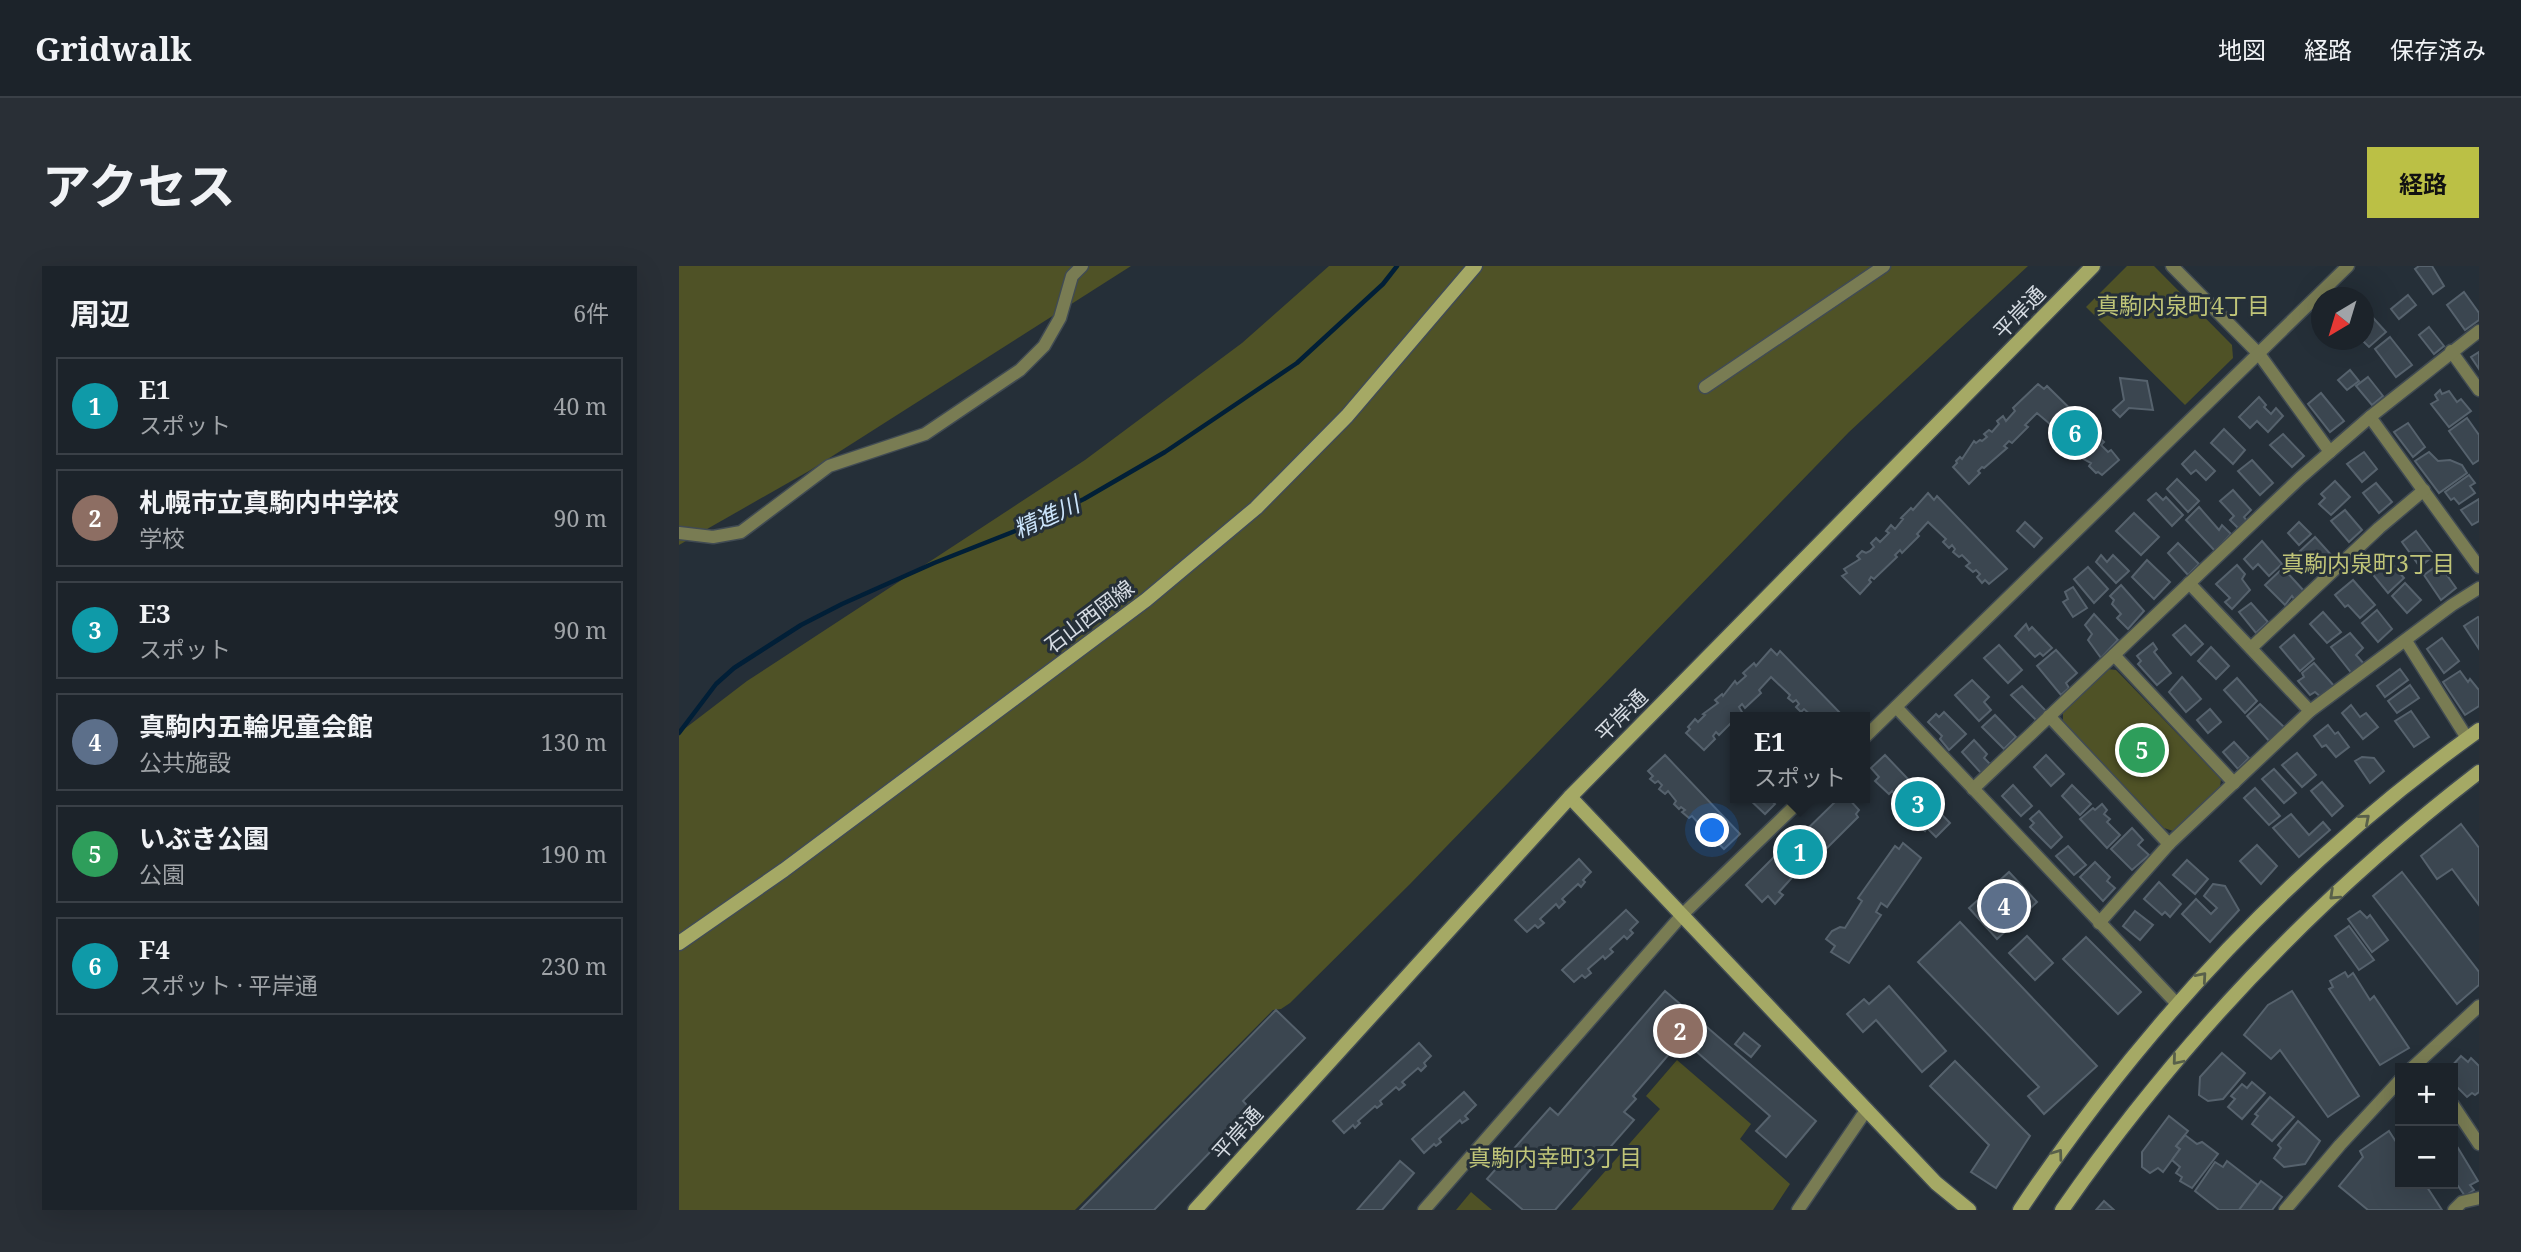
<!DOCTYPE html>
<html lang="ja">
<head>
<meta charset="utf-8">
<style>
	body { margin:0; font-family:"Noto Serif","Noto Sans JP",serif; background:#292f36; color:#f1f3f6 }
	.controls { position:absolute; right:21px; bottom:21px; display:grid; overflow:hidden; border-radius:0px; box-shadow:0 7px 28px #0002 }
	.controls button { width:63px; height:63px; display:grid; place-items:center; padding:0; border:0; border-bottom:2px solid #3a4047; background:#1c232a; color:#f1f3f6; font:35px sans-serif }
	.compass { position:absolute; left:1632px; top:21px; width:63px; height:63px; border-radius:50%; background:#1c232a; box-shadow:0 7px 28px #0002; rotate:218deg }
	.you { position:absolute; left:1034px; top:565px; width:24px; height:24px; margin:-18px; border:5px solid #fff; border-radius:50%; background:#1a73e8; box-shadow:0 0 0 10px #1a73e833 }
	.badge { display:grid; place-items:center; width:46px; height:46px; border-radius:50%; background:#bbc045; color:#fff; font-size:23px; font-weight:700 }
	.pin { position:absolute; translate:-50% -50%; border:4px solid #fff; box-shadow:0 2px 7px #0006 }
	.popup { position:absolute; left:1051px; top:446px; width:140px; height:91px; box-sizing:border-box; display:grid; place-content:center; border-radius:0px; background:#1c232a; filter:drop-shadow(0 2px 5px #0005); font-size:23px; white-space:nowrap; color:#a0a4a8 }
	.popup b { font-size:26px; color:#f1f3f6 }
	.popup::after { content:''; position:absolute; left:50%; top:100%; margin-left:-14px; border:14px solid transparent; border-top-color:#1c232a }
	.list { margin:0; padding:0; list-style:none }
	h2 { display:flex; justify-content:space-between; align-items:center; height:91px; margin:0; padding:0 28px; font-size:30px }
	h2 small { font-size:23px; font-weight:400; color:#a0a4a8 }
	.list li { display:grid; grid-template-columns:46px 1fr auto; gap:21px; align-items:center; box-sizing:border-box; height:98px; margin:0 14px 14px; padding:0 14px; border:2px solid #3a4047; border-radius:0px }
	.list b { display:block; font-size:26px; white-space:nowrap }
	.list p { margin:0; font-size:23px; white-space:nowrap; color:#a0a4a8 }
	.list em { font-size:23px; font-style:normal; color:#a0a4a8 }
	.map { position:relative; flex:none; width:1800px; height:944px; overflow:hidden; border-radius:0px }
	header { display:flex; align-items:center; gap:42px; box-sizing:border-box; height:98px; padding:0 35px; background:#1c232a; border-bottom:2px solid #3a4047 }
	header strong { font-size:33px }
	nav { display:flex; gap:38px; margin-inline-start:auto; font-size:24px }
	.intro { display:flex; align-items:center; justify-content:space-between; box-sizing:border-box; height:168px; padding:0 42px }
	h1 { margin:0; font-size:49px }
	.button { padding:18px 32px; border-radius:0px; background:#bbc045; color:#111; font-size:24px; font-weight:700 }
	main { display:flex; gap:42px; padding:0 42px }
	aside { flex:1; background:#1c232a; border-radius:0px; box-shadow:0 7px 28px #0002 }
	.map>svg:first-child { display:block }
</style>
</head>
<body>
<header>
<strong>Gridwalk</strong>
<nav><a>地図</a><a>経路</a><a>保存済み</a></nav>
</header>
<div class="intro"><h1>アクセス</h1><a class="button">経路</a></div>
<main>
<aside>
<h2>周辺<small>6件</small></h2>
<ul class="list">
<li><span class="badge" style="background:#0f9aa8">1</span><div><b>E1</b><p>スポット</p></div><em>40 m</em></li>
<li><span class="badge" style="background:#8d6e63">2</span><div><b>札幌市立真駒内中学校</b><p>学校</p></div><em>90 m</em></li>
<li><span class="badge" style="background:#0f9aa8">3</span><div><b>E3</b><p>スポット</p></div><em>90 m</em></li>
<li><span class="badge" style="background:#5c6f8a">4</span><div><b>真駒内五輪児童会館</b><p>公共施設</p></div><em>130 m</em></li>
<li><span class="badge" style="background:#2e9e5b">5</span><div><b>いぶき公園</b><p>公園</p></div><em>190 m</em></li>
<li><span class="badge" style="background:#0f9aa8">6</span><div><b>F4</b><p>スポット · 平岸通</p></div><em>230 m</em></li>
</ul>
</aside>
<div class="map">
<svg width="1800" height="944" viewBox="0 0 1800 944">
	<rect width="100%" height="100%" fill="#252f38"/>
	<g fill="#4f5226">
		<path d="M0,0H452L130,205L0,279Z"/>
		<path d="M650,0H1349L1170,166L731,618L611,737L602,743L594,744L396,944H0V467L68,415L406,194L563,77Z"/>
		<path d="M1448,0H1475L1553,79L1554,92L1506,139L1407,41Z"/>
		<path d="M1428,403L1437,404L1542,513L1541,521L1494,565L1485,562L1384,455V446Z"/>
		<path d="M998,794L1072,858L1061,873L1111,918L1094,944H892L981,843L967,830Z"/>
		<path d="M792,926L813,944H777Z"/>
	</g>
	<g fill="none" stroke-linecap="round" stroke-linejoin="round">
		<path stroke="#011f37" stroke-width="4.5" d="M0,467L37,418L55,402L122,359L163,338L255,297L349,260L405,233L486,186L618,97L704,18L718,0"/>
	</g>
	<g fill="#3b4650" stroke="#56626d" stroke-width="2">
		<path d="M1740,0H1753L1765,20L1754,28L1736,3Z"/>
		<path d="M1785,26L1800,47V54L1786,64L1768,39Z"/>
		<path d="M1729,29L1737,39L1720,53L1712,43Z"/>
		<path d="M1685,42L1707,66L1690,81L1683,74Z"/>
		<path d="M1750,61L1765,80L1755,88L1740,69Z"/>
		<path d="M1711,71L1733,99L1717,111L1696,83Z"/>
		<path d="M1800,86V103L1792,91Z"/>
		<path d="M1671,104L1680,115L1668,124L1659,114Z"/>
		<path d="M1689,111L1704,130L1693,139L1677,120Z"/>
		<path d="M1441,112L1468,115L1474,144L1450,142L1441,151L1434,144L1445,134Z"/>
		<path d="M1359,118L1365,123L1368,120L1425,176L1422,179L1429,186L1432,184L1440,194L1423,209L1419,206L1417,207L1410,200L1412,197L1399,190L1401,187L1393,179L1391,181L1384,175L1387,173L1384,169L1382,172L1375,166L1378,164L1358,147L1346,159L1349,161L1333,177L1330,175L1325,180L1328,182L1305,202L1303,201L1299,205L1301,207L1290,218L1274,201L1278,197L1277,195L1281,191L1283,193L1295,175L1297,177L1301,174L1303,175L1308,171L1305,168L1310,164L1313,166L1320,158L1318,155L1324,150L1327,155L1336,145L1334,142Z"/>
		<path d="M1761,124L1763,128L1770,125L1778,136L1782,133L1792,145L1770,161L1752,138L1759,134L1756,129Z"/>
		<path d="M1642,127L1665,155L1651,166L1629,138Z"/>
		<path d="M1580,131L1587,139L1585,141L1592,148L1597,142L1604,150L1589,166L1578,155L1571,162L1560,151Z"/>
		<path d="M1788,152L1800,169V194L1794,198L1770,165Z"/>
		<path d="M1729,157L1746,181L1734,191L1715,166Z"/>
		<path d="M1545,163L1566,184L1554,198L1532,177Z"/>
		<path d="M1604,168L1625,190L1613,201L1591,179Z"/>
		<path d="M1516,185L1536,205L1527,214L1517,204L1512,208L1503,198Z"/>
		<path d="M1685,186L1698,203L1683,216L1668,198Z"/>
		<path d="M1750,186L1759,195L1771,194L1783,199L1788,207L1760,227L1736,195Z"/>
		<path d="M1573,194L1594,217L1581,229L1559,205Z"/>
		<path d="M1790,209L1796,217L1791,220L1796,227L1780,238L1775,232L1772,234L1766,226Z"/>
		<path d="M1498,213L1520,235L1509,246L1488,223Z"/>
		<path d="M1656,215L1671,231L1652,249L1640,238L1646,232L1642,228Z"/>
		<path d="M1697,217L1713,236L1700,247L1684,227Z"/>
		<path d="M1554,224L1572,244L1565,251L1568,255L1560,263L1551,254L1555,250L1541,235Z"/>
		<path d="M1249,227L1255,234L1258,230L1328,303L1310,318L1306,314L1303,317L1298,311L1301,308L1297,304L1294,306L1287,300L1291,297L1283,289L1280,291L1274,286L1276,283L1273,279L1270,282L1264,276L1267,273L1249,256L1238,268L1240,270L1223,287L1221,284L1216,289L1218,291L1195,313L1192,311L1190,314L1192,316L1181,328L1163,310L1168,307L1165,303L1181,293L1178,290L1183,285L1187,287L1191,285L1195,281L1192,277L1197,272L1201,276L1210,267L1207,265L1212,259L1216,263L1224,253L1222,252L1232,242L1234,244Z"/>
		<path d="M1477,227L1484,234L1487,231L1504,249L1493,260L1469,234Z"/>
		<path d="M1800,233V255L1793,259L1782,244Z"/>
		<path d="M1520,241L1540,264L1543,259L1552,268L1536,285L1507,254Z"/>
		<path d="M1666,244L1683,264L1670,276L1652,255Z"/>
		<path d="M1455,247L1480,271L1462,289L1437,265Z"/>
		<path d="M1346,256L1363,272L1355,281L1338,265Z"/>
		<path d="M1620,256L1632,268L1620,279L1609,267Z"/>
		<path d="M1737,265L1755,289L1741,301L1723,276Z"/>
		<path d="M1636,271L1655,292L1642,307L1621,285Z"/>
		<path d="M1583,275L1603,298L1590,310L1579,298L1574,303L1565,293Z"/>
		<path d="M1499,277L1520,298L1509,309L1489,287Z"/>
		<path d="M1422,289L1428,296L1434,289L1450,305L1437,317L1417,296Z"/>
		<path d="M1706,289L1725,312L1709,327L1686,299L1697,290L1699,294Z"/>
		<path d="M1468,294L1491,316L1475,333L1453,311Z"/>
		<path d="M1760,298L1777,322L1762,334L1745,309Z"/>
		<path d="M1558,299L1566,308L1563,313L1571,324L1553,343L1546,336L1551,332L1537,318Z"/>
		<path d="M1409,301L1429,323L1415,337L1395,313Z"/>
		<path d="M1604,302L1625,325L1615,333L1613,330L1606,339L1586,319Z"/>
		<path d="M1674,314L1696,339L1681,352L1669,339L1666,341L1656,329Z"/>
		<path d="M1726,317L1742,334L1728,347L1713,330Z"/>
		<path d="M1442,319L1465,345L1449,363L1438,352L1442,348L1433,338L1435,334L1431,330Z"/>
		<path d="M1394,321L1408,342L1394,351L1384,336L1389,333L1386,326Z"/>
		<path d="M1572,337L1589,356L1577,367L1560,346Z"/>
		<path d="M1698,344L1713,363L1699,376L1683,357Z"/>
		<path d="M1644,346L1662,366L1648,377L1631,358Z"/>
		<path d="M1415,348L1439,374L1422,392L1409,374L1413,368L1406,359Z"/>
		<path d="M1799,351L1800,352V383L1785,360Z"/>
		<path d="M1347,358L1350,364L1353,361L1373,382L1364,390L1361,387L1356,391L1336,370Z"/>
		<path d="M1506,359L1524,378L1512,389L1494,369Z"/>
		<path d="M1671,367L1684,382L1677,389L1686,399L1674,409L1652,381Z"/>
		<path d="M1615,369L1635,393L1621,405L1601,381Z"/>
		<path d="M1763,372L1780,395L1765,407L1748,383Z"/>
		<path d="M1474,377L1478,383L1475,386L1492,407L1478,419L1459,398L1462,395L1458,390Z"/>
		<path d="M1320,379L1343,404L1329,417L1305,392Z"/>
		<path d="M1532,381L1550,400L1537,413L1519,395Z"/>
		<path d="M1092,383L1098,389L1101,385L1165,451H1134L1125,443L1122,446L1117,441L1120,438L1117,434L1114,436L1109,432L1111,429L1092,411L1080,424L1082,427L1066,442L1063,438L1060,441L1063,446L1040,469L1037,466L1034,470L1036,473L1025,484L1007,467L1011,463L1009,461L1016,453L1019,456L1026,449L1024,448L1039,437L1036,434L1043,428L1044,430L1056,415L1058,418L1067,410L1064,407L1075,397L1077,400Z"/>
		<path d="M1377,384L1398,407L1387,417L1390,422L1382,429L1358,400Z"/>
		<path d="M1635,397L1656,421L1644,433L1636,426L1631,429L1619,415L1625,411L1623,407Z"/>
		<path d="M1721,403L1729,414L1706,431L1698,420Z"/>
		<path d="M1781,405L1789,416L1791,413L1800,424V440L1786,449L1764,416Z"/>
		<path d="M1503,411L1522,433L1507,446L1490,426Z"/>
		<path d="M1558,412L1578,435L1566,447L1545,424Z"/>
		<path d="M1293,414L1310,431L1305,436L1312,444L1300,455L1276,429Z"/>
		<path d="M1731,419L1740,432L1718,447L1709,435Z"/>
		<path d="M1343,420L1367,445L1358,455L1332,429Z"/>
		<path d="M1581,438L1606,462L1591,476L1568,450Z"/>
		<path d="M1672,439L1681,451L1687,447L1699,461L1684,473L1663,447Z"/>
		<path d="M1531,443L1542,456L1529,467L1518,454Z"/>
		<path d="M1732,445L1750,471L1735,481L1716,455Z"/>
		<path d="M1265,446L1287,468L1270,484L1261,473L1263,470L1249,456L1257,448L1260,451Z"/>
		<path d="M1316,449L1337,471L1325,483L1303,461Z"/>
		<path d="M1649,459L1656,468L1659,466L1670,481L1657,491L1647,479L1643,481L1635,470Z"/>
		<path d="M1295,474L1308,488L1305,492L1311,498L1302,507L1283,486Z"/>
		<path d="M1555,476L1570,492L1559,503L1544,486Z"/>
		<path d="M1618,487L1637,509L1623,521L1603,499Z"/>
		<path d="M986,489L1061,568L1045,583L1039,577L1036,580L1030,574L1032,571L1028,566L1025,569L1019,562L1022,560L1013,550L1010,552L1003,546L1006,544L1002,541L1000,543L995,538L997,535L989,525L986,528L980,523L983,519L979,515L976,517L971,513L974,510L969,505Z"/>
		<path d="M1206,489L1271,557L1257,571L1248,562L1246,565L1232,550L1234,548L1213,525L1210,528L1196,515L1200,511L1192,502Z"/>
		<path d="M1367,489L1385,508L1372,520L1355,501Z"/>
		<path d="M1683,491L1695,492L1705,505L1691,517L1676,495Z"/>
		<path d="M1595,503L1617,527L1605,537L1583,513Z"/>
		<path d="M1643,516L1664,540L1653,550L1632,525Z"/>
		<path d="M1334,519L1353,540L1342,550L1323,530Z"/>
		<path d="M1393,519L1412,538L1401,549L1383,530Z"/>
		<path d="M1576,522L1601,550L1590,559L1565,532Z"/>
		<path d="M1069,532H1089L1096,538L1086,548Z"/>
		<path d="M1160,532H1169L1180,544L1177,548L1179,551L1131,599L1128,595L1100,626L1104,629L1096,638L1089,630L1083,636L1067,619L1110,576L1113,578Z"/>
		<path d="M1423,538L1428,544L1425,548L1431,553L1428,556L1441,569L1428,582L1401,553L1414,542L1416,544Z"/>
		<path d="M1360,545L1383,571L1372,582L1351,561L1355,557L1351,553Z"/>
		<path d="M1612,548L1630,569L1644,556L1651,564L1620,591L1594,562Z"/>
		<path d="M1782,558L1800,582V639L1773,603L1758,613L1742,590Z"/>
		<path d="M1453,562L1464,574L1459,579L1470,589L1453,604L1432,583Z"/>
		<path d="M1224,577L1242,592L1208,641L1202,637L1197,646L1202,649L1170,697L1152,686L1156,680L1147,673L1153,665L1161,661L1166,662L1183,635L1179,632L1216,580L1220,583Z"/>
		<path d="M1578,579L1598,600L1582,618L1561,595Z"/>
		<path d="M1389,580L1407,599L1395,609L1377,590Z"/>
		<path d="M900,593L912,606L904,614L906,616L902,621L899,618L883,633L886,636L880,642L877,638L861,653L865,657L859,662L856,659L848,666L836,654Z"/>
		<path d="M1508,594L1529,613L1516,628L1494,609Z"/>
		<path d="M1416,596L1431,611L1428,615L1436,622L1424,635L1401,611Z"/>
		<path d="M1330,606L1358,636L1318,673L1290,642Z"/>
		<path d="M1723,606L1800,706V719L1778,738L1694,630Z"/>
		<path d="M1480,616L1502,638L1491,651L1486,646L1483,649L1465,633Z"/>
		<path d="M1534,618L1546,620L1560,644L1531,676L1503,648L1517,633L1532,648L1538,642L1525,630Z"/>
		<path d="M947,644L959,656L951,664L954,667L948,673L945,670L931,683L934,686L926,693L924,690L909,703L912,707L906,712L903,709L895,716L883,704Z"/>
		<path d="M1456,645L1474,659L1461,674L1444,660Z"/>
		<path d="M1681,645L1688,652L1691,649L1709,674L1693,686L1669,653Z"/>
		<path d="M1281,656L1418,800L1365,848L1349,830L1360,821L1239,696Z"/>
		<path d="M1670,660L1695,694L1680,704L1656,670Z"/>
		<path d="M1348,670L1374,697L1356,714L1330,687Z"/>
		<path d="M1407,671L1462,726L1439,748L1384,693Z"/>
		<path d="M1666,706L1669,711L1674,707L1691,734L1695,730L1730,782L1701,799L1650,723L1654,721L1651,715Z"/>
		<path d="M1210,720L1267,785L1243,806L1197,754L1184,766L1168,748L1185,733L1190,738Z"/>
		<path d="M986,725L1137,855L1107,891L1077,865L1091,850L1003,773L954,830L957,833L945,846L955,854L876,944H844L808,913L871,842L879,849Z"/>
		<path d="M1613,725L1680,830L1649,851L1601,784L1592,793L1565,769L1589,739Z"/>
		<path d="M597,744L626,772L564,835L572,844L475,944H401Z"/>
		<path d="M1065,767L1081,780L1072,791L1056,778Z"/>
		<path d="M740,777L752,790L745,797L747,800L742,805L739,802L723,816L726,819L720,824L717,821L701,835L703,838L698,842L696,840L679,855L681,857L676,862L674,859L665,867L654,855Z"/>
		<path d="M1543,787L1566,807L1544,833L1529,835L1520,829L1521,811Z"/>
		<path d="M1782,790L1789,796L1792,792L1800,800V826L1796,829L1793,827L1788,831L1774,817L1776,809L1774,802H1771Z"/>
		<path d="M1276,795L1351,870L1317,922L1292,906L1310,879L1251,820Z"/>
		<path d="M1573,816L1586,827L1563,853L1549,841L1556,833L1552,830L1563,818L1568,822Z"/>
		<path d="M785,826L797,839L786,850L789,853L783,857L781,854L760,873L762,876L757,880L755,878L745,887L733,873Z"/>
		<path d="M1591,831L1615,851L1593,875L1573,858L1579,850L1576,848Z"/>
		<path d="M1490,850L1509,865L1497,880L1501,883L1484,906L1479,902L1471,907L1463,901V886Z"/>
		<path d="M1619,855L1641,875L1626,898L1605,901L1595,892L1602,882L1599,879Z"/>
		<path d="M1710,865L1721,882V918H1746L1763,944H1689L1660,920L1684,891L1681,885Z"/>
		<path d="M1506,869L1518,878L1523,876L1539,888L1513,922L1501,915L1503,911L1497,907L1501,901L1493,894L1501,883L1497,880Z"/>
		<path d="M1779,882L1799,915L1791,919L1795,924L1786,930L1774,913V886Z"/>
		<path d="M721,895L735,907L703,944H678Z"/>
		<path d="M1548,895L1579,919L1560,944H1540L1516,925L1536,896L1544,901Z"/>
		<path d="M1582,915L1603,931L1593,944H1560Z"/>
		<path d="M1425,935L1435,944H1417Z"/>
	</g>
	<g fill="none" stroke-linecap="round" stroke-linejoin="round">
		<defs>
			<g id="street">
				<path d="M1493,0L1580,88L1651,186"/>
				<path d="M1772,85L1800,124"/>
				<path d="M1026,121L1205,0"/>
				<path d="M1691,151L1800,301"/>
				<path d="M0,267L34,271L62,266L150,200L246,168L341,104L365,80L381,52L393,10L403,0"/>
				<path d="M1510,317L1631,445"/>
				<path d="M1727,375L1788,472"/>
				<path d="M1572,382L1700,262L1745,224"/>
				<path d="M1435,389L1555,517"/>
				<path d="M1217,441L1499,739"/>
				<path d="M1370,450L1490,578"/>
				<path d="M1186,471L1669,0"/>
				<path d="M1294,523L1621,212L1691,151L1800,65"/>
				<path d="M1420,657L1490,578L1631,445L1773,339L1800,322"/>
				<path d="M1733,802L1800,740"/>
				<path d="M1774,839L1800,878"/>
				<path d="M745,944L1003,649L1124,532"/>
				<path d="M1119,944L1188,843"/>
				<path d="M1606,944L1661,879L1721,814"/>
				<path d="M1775,944L1783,936L1800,932"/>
			</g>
			<g id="secondary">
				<path d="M891,531L1257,917L1290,944"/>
				<path d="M0,677L105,604L467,334L577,242L668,150L796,0"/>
				<path d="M516,944L891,531L1414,0"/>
				<path d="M1341,944C1464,759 1619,594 1800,464"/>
				<path d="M1383,944C1499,777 1639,630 1800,506"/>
			</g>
		</defs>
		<use href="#street" stroke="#414b53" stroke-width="15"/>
		<use href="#secondary" stroke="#414b53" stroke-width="17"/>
		<use href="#street" stroke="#797c53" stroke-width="12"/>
		<use href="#secondary" stroke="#a5a965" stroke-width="14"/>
	</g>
	<defs><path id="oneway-chevron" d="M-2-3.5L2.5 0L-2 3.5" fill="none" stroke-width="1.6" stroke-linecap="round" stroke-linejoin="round" transform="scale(1.75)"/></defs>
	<g stroke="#58604a">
		<use href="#oneway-chevron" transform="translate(1686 553) rotate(-41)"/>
		<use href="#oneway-chevron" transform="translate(1655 629) rotate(137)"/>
		<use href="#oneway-chevron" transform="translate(1523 711) rotate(-49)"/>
		<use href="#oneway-chevron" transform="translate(1498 794) rotate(130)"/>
		<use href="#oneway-chevron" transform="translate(1379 888) rotate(-54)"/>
	</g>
	<g text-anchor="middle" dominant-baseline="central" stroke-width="6" stroke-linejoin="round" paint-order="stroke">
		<g font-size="21" fill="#d5dbe2" stroke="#252f38">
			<text transform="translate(1340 46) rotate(-46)">平岸通</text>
			<text transform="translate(410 350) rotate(-37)">石山西岡線</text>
			<text transform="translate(942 449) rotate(-45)">平岸通</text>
			<text transform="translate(558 867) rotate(-48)">平岸通</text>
		</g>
		<g font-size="23" fill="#c0c578" stroke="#252f38">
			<text x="1504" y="39">真駒内泉町4丁目</text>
			<text x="1689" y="297">真駒内泉町3丁目</text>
			<text x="876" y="891">真駒内幸町3丁目</text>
		</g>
		<g font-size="23" font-style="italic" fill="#cce5fc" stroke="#252f38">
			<text transform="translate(367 250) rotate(-24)">精進川</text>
		</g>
	</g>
</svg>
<div class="controls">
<button>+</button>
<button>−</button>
</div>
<svg class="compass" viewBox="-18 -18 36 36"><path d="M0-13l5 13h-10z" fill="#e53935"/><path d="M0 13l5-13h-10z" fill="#a0a4a8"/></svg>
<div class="you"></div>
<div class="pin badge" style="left:1121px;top:586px;background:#0f9aa8">1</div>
<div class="popup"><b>E1</b>スポット</div>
<div class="pin badge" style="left:1001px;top:765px;background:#8d6e63">2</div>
<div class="pin badge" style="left:1239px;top:538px;background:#0f9aa8">3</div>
<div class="pin badge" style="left:1325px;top:640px;background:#5c6f8a">4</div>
<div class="pin badge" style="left:1463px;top:484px;background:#2e9e5b">5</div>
<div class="pin badge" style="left:1396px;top:167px;background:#0f9aa8">6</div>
</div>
</main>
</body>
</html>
